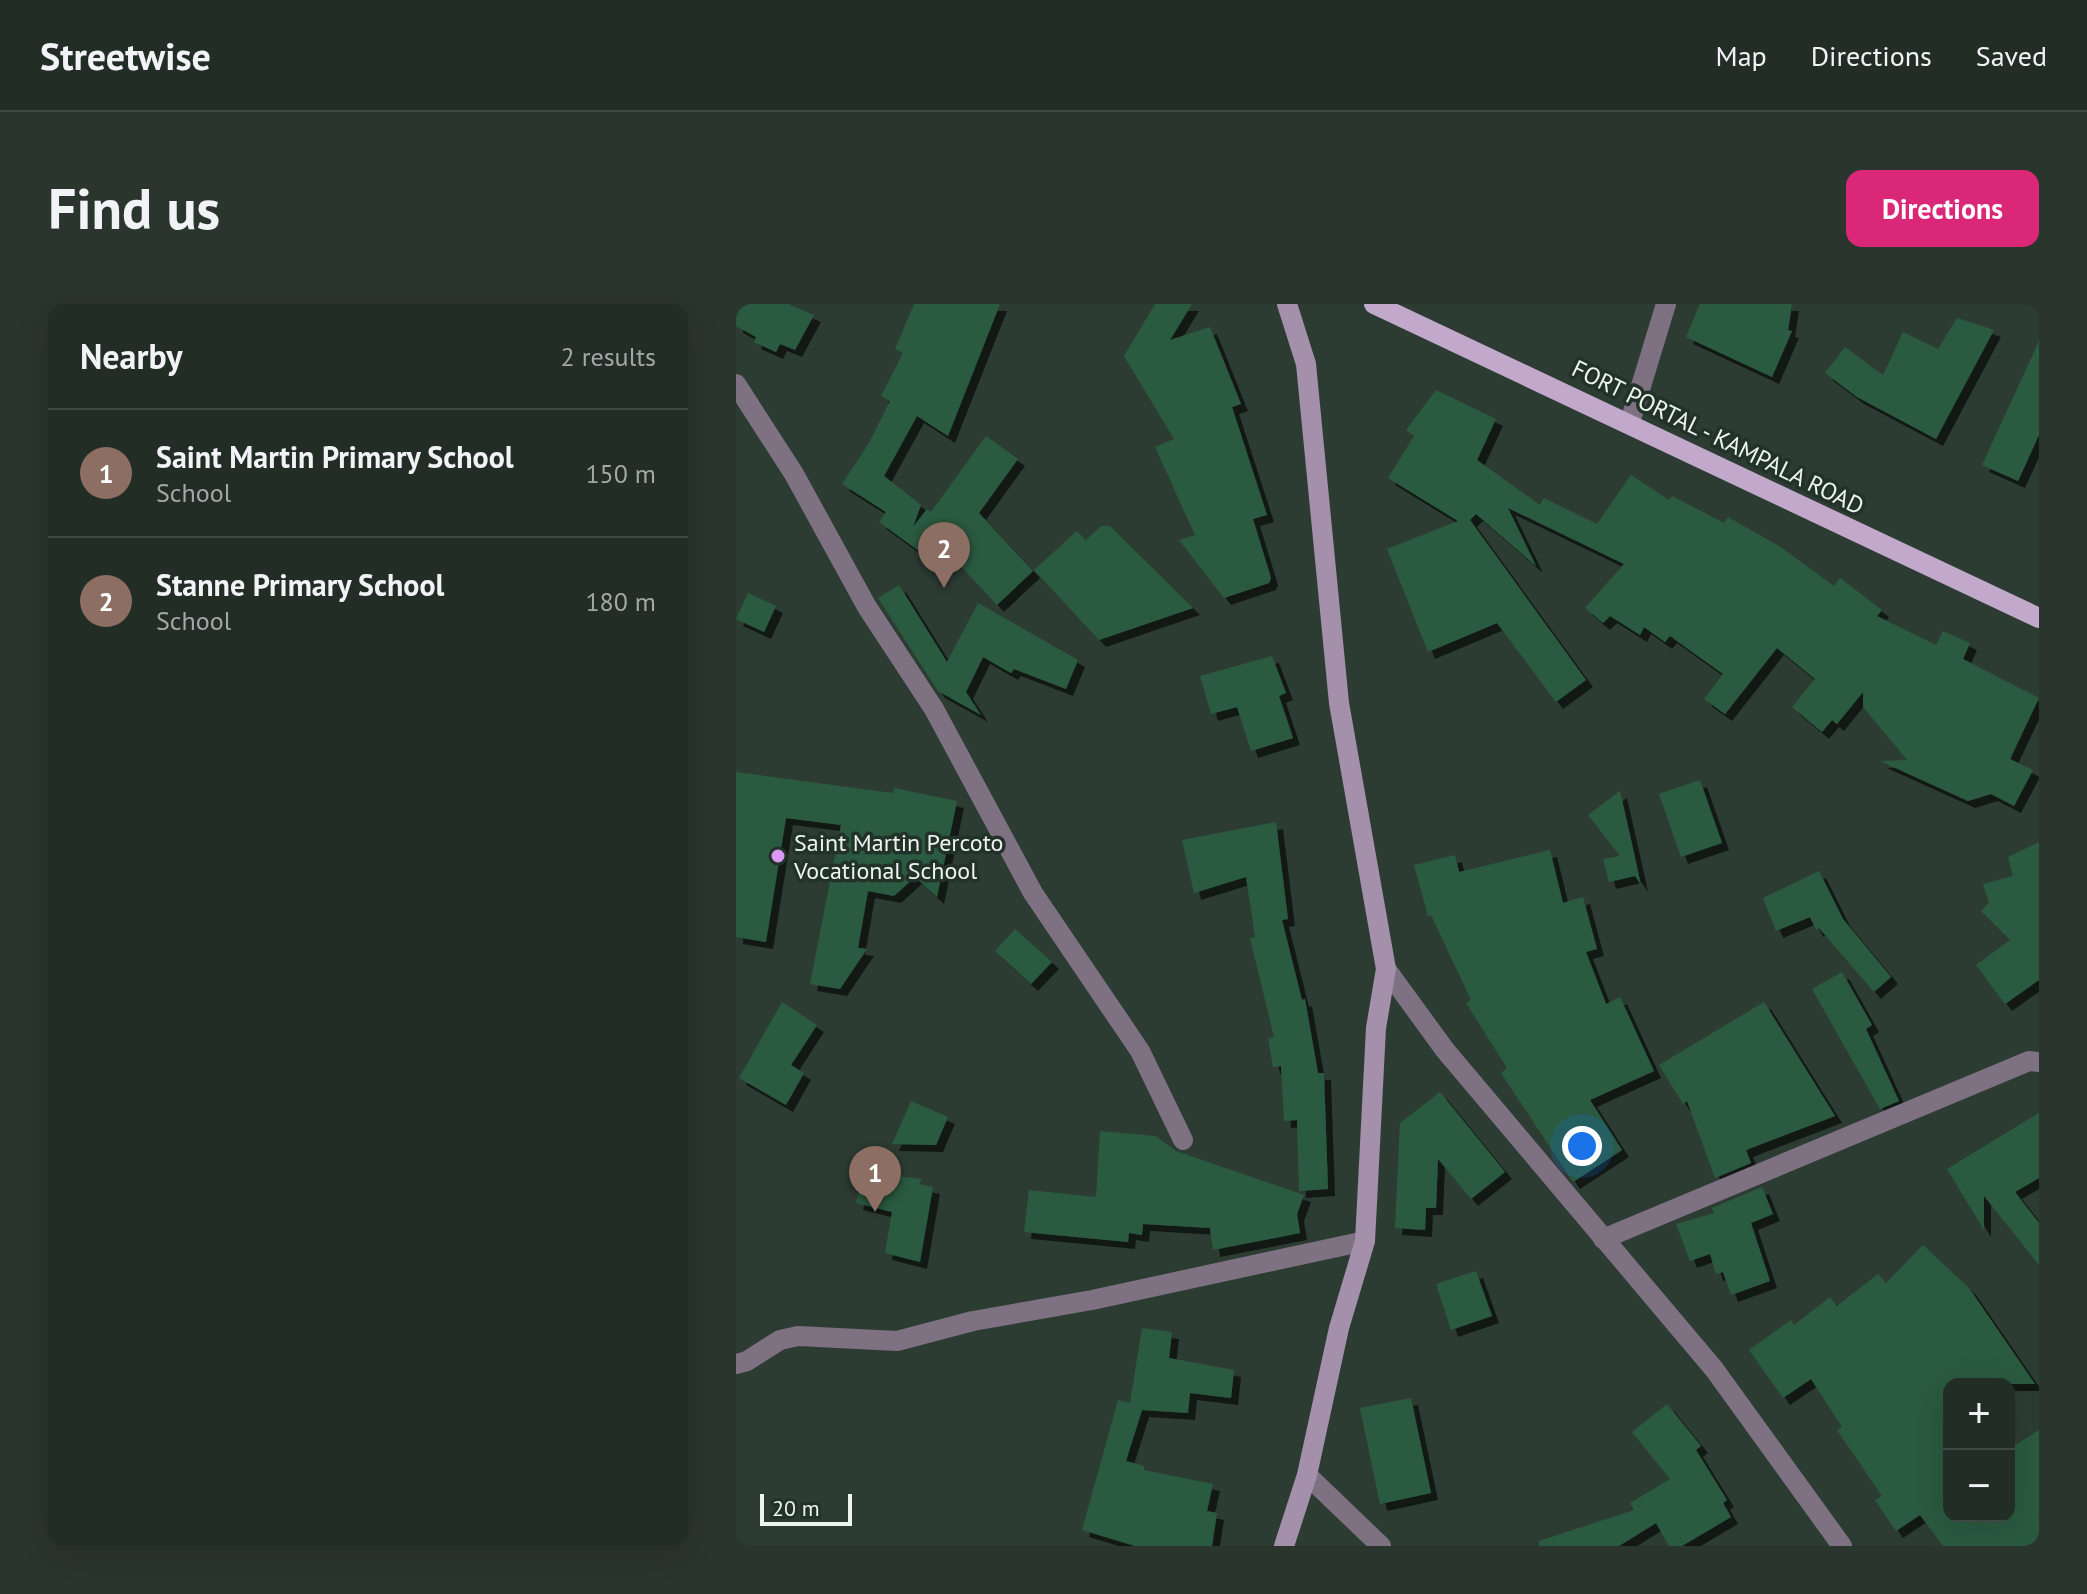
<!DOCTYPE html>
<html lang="en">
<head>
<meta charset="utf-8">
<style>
	body { margin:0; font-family:"PT Sans",sans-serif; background:#2a352e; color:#f1f3f6 }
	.controls { position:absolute; right:24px; bottom:24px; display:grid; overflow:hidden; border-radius:16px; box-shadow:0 8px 32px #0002 }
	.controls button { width:72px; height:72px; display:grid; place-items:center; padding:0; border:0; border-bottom:2px solid #3f4943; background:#222d26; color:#f1f3f6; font:40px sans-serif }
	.scale { position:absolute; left:24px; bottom:20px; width:92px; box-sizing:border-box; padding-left:8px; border:4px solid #ecf5ef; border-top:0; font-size:22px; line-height:28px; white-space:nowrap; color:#ecf5ef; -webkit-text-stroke:6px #233229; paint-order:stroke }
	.you { position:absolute; left:846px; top:842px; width:28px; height:28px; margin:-20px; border:6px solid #fff; border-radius:50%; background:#1a73e8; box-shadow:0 0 0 12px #1a73e833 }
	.badge { display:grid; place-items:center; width:52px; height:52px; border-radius:50%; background:#db2777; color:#fff; font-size:26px; font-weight:700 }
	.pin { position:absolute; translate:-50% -66px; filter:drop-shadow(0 2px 4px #0008) }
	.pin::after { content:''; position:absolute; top:42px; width:28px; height:24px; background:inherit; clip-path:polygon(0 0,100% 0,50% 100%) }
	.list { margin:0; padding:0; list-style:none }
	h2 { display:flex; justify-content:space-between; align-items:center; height:104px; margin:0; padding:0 32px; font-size:34px }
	h2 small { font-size:26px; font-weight:400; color:#a2a8a7 }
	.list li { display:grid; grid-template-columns:52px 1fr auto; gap:24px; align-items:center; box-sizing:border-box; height:128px; padding:0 32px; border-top:2px solid #3f4943 }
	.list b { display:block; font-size:30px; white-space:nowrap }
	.list p { margin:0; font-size:26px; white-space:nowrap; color:#a2a8a7 }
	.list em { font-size:26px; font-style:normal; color:#a2a8a7 }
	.map { position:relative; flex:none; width:1303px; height:1242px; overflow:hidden; border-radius:16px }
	header { display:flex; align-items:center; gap:48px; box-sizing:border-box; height:112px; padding:0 40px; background:#222d26; border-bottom:2px solid #3f4943 }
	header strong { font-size:38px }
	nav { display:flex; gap:44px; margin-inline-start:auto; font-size:28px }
	.intro { display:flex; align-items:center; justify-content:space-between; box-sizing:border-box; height:192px; padding:0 48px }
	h1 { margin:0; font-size:56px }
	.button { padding:20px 36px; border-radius:16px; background:#db2777; color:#fff; font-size:28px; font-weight:700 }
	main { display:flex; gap:48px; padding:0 48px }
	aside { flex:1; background:#222d26; border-radius:16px; box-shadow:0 8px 32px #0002 }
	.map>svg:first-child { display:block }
</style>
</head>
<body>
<header>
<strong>Streetwise</strong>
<nav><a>Map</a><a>Directions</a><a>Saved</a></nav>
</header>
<div class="intro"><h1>Find us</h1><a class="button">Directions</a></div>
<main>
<aside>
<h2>Nearby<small>2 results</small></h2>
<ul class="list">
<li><span class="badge" style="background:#8d6e63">1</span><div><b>Saint Martin Primary School</b><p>School</p></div><em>150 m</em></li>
<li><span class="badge" style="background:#8d6e63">2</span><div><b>Stanne Primary School</b><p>School</p></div><em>180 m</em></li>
</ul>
</aside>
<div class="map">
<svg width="1303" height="1242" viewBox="0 0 1303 1242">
	<defs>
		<filter id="shadow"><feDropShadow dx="7" dy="7" stdDeviation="0" flood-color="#0009"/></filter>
	</defs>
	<rect width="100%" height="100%" fill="#2d3c33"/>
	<g fill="#2b5a41" filter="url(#shadow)">
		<path d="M0,0H52L78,11L59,46L44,40L40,48L18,38L20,33L0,22Z"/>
		<path d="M178,0H264L212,132L181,112L148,172L185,201L177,223L191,205L195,208L250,132L282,155L243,209L297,267L261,301L207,243L194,255L143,218L150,208L106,180L133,139L154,97L145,92L167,49L159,45Z"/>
		<path d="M419,0H456L434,36L474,23L505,100L496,103L531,211L517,215L535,274L533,279L488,294L443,236L459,231L419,143L438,135L388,52Z"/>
		<path d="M964,0H1056L1052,26L1056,27L1036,73L950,33Z"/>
		<path d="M1221,14L1258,26L1200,135L1121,93L1089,69L1109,43L1147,71L1167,28L1202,45Z"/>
		<path d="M1303,37V131L1282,177L1246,161Z"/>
		<path d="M700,86L760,115L741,156L804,201L808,194L861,220L895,171L933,196L936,192L988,219L992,213L1043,242L1098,282L1104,274L1146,306L1141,312L1200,341L1207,327L1234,339L1227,355L1303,394L1274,455L1297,466L1278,502L1255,490L1232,497L1144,457L1171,456L1127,403V388L1101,420L1096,416L1086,428L1056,403L1079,375L1041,344L989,410L968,395L987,370L934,332L929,338L908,323L904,331L874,312L867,319L849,304L888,260L772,204L800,262L740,210L734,216L850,376L820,398L761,319L692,348L651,245L722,217L652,174L678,132L670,126Z"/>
		<path d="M365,222H374L457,304L363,336L298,266L341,227L350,236Z"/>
		<path d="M163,281L211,358L242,299L342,356L330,385L278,365L275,369L247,353L230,388L245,411L202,387L142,294Z"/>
		<path d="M12,289L40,302L28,328L0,315Z"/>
		<path d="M536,352L550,389L543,392L557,434L515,447L501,403L475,410L464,372Z"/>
		<path d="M0,468L157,489L158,484L221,497L201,593L179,573L158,592L132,587L122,644L131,645L104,685L74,680L105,521L50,514L30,638L0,633Z"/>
		<path d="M964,476L986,539L945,553L923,490Z"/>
		<path d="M884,487L898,549L905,581L899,572L873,578L867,555L884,552L852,511Z"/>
		<path d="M540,518L552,615L546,616L566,696L569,695L582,769H588L592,885L563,887L561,816L548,817L545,762L537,763L532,734L538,733L514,634L519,633L510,573L458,589L446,536Z"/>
		<path d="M1303,538V676L1269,700L1240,661L1274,636L1245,607L1253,599L1247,580L1277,572L1272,553Z"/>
		<path d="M814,546L827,599L847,593L861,645L850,648L870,700L884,693L918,767L854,796L886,846L837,878L765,769L771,764L730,699L735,696L695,611L692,612L678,561L719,551L723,568Z"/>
		<path d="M1083,567L1107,615L1155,673L1138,688L1083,624L1080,626L1074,613L1040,627L1027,594Z"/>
		<path d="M279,625L316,658L295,680L259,647Z"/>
		<path d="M1106,668L1136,721L1130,725L1163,797L1144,805L1076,685Z"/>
		<path d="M46,698L81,721L55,761L68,769L50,801L3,774Z"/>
		<path d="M1028,698L1099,812L1010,846L1015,859L979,874L951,797L947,800L923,761Z"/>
		<path d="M704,788L769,868L735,895L702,855L700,904H690L689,926L659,924L664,819Z"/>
		<path d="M175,797L212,813L200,841L156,840Z"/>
		<path d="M1303,809V874L1279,888L1303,919V961L1248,892V926L1211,865Z"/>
		<path d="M364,827L419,832L440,847L568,891L561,910L564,929L477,946L474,924L407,920L406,931L393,929L392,938L288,928L293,886L360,893Z"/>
		<path d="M127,868L186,875L183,880L197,883L184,958L149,949L156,908L120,899Z"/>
		<path d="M1026,883L1037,910L1015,919L1034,977L995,991L987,968L980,970L974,950L954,957L940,920L978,909L976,904Z"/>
		<path d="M1187,941L1233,984L1299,1080H1213V1212H1273V1145L1303,1126V1242H1207L1184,1211L1160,1227L1139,1196L1146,1192L1101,1126L1106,1123L1075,1075L1047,1094L1013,1046L1055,1016L1058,1021L1094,993L1101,1002L1142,970L1150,979Z"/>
		<path d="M740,967L756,1012L715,1026L700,980Z"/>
		<path d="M406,1024L436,1028L433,1054L498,1066L495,1094L454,1089L452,1109L406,1106L390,1157L408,1162V1166L477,1180L471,1207L481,1209L476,1242H399L346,1226L382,1096L394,1099Z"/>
		<path d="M675,1094L695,1189L644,1200L624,1104Z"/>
		<path d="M931,1100L965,1142L960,1146L991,1196L987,1199L995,1213L946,1242H933L920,1219L883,1242H803V1237L898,1206L894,1199L934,1175L896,1128Z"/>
	</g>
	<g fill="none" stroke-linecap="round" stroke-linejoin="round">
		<g stroke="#7d7182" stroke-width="20">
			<path d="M0,80L58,170L131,303L198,405L297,589L404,747L447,836"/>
			<path d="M894,118L930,0"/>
			<path d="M650,665L709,746L978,1065L1106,1242"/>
			<path d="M867,935L1293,757L1303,758"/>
			<path d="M0,1060L11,1057L44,1036L62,1032L161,1037L237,1017L356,996L629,937"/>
			<path d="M571,1171L645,1242"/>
		</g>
		<path stroke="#a490ab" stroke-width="20" d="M548,1242L571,1171L603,1024L629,937L640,724L650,665L603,399L570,60L551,0"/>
		<path stroke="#c2a8cb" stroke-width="20" d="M638,0L1303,314"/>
	</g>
	<circle fill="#dc99f4" stroke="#233229" stroke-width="3" cx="42" cy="552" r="8"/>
	<g text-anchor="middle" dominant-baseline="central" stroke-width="7" stroke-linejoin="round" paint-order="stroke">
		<g font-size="24" fill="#ecf5ef" stroke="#233229">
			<text transform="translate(982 133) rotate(26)">FORT PORTAL - KAMPALA ROAD</text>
		</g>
		<g font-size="24" fill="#ecf5ef" stroke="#233229" text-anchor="start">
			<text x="58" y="538">Saint Martin Percoto<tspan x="58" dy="28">Vocational School</tspan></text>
		</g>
	</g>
</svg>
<div class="controls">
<button>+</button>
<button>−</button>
</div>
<div class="scale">20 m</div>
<div class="you"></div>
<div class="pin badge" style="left:139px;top:908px;background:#8d6e63">1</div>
<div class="pin badge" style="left:208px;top:284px;background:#8d6e63">2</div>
</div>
</main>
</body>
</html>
